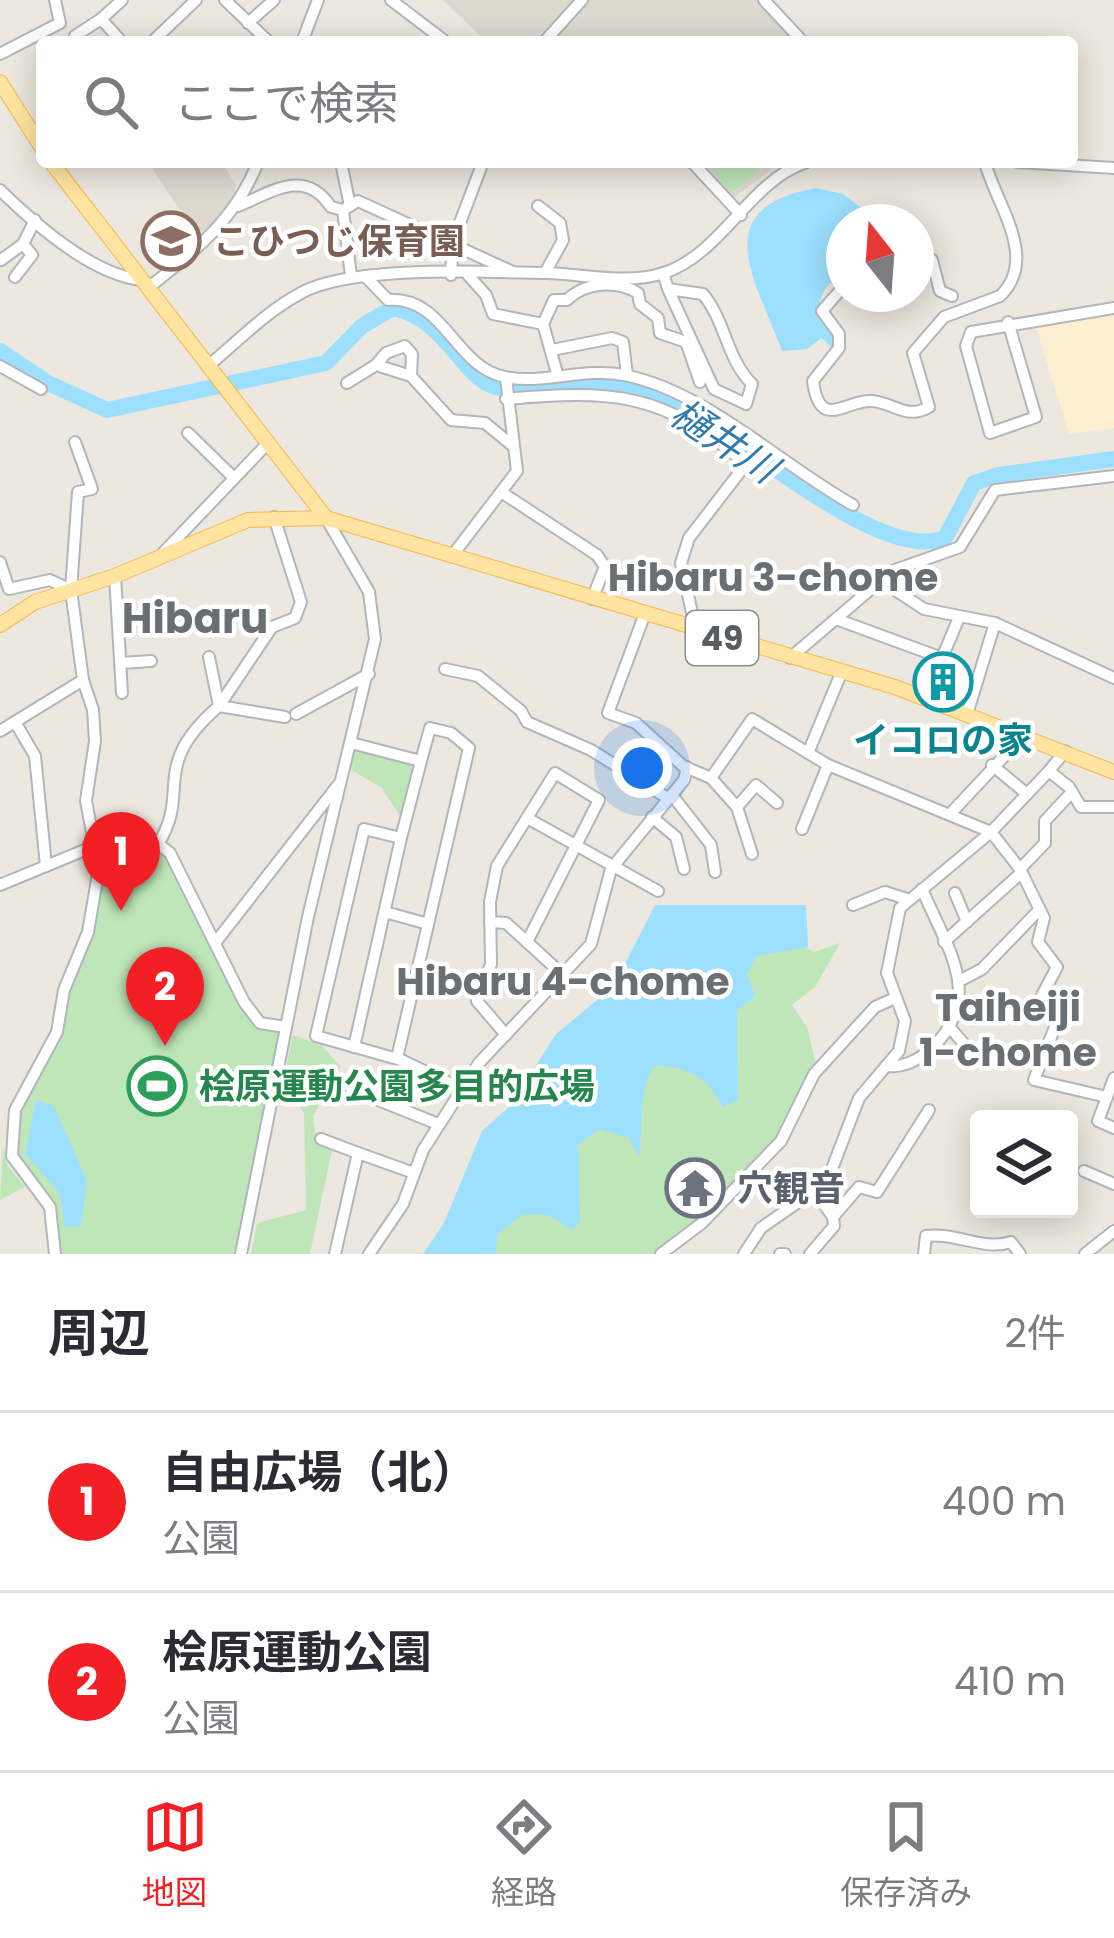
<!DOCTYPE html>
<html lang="ja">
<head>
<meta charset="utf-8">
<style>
	body { margin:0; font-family:Poppins,"Noto Sans JP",sans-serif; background:#f7f7f7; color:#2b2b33 }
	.controls { position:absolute; right:36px; bottom:36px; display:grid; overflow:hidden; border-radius:12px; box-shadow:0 6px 30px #0003 }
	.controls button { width:108px; height:108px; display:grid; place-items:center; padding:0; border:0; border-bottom:3px solid #e1e1e2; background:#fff; color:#2b2b33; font:60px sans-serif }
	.compass { position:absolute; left:826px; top:204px; width:108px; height:108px; border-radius:50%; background:#fff; box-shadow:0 6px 30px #0003; rotate:343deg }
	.you { position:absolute; left:642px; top:768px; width:42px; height:42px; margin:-30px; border:9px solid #fff; border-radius:50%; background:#1a73e8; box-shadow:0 0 0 18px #1a73e833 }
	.badge { display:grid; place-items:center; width:78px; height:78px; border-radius:50%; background:#f21f25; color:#fff; font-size:39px; font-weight:700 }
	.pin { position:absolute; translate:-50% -99px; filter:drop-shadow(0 3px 6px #0008) }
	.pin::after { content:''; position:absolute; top:63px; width:42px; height:36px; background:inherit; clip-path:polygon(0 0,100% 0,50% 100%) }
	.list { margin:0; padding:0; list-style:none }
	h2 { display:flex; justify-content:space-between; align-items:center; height:156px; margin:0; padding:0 48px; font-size:51px }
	h2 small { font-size:39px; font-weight:400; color:#7c7c81 }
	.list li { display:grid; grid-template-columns:78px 1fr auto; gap:36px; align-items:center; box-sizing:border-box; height:180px; padding:0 48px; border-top:3px solid #e1e1e2 }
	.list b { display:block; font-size:45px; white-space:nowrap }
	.list p { margin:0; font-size:39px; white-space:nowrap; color:#7c7c81 }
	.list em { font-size:39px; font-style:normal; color:#7c7c81 }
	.icon { flex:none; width:66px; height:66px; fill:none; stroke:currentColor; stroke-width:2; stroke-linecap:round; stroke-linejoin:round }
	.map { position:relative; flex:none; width:1114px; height:1254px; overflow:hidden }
	.search { position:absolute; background:#fff; box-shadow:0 6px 30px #0003; left:36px; right:36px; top:36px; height:132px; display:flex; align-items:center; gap:30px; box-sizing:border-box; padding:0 42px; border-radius:12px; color:#7c7c81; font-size:45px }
	.sheet { height:516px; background:#fff }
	nav { display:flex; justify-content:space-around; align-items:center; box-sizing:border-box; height:168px; border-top:3px solid #e1e1e2; background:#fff; font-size:33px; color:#7c7c81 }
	nav a { display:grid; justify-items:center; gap:6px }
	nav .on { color:#f21f25 }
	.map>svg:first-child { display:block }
</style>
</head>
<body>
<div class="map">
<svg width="1114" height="1254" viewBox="0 0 1114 1254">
	<rect width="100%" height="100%" fill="#ece8df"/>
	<path fill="#ffefd1" d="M1114,312V428L1069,434L1035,324Z"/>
	<g fill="#ded9cf">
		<path d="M443,0H576L532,42H486Z"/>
		<path d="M590,0H758L796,42H548Z"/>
		<path d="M148,162H222L236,186L227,210L197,236Z"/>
		<path d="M699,162H782L733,198Z"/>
	</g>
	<g fill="#bee6b9">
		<path d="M703,162H768L732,193Z"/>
		<path d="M355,750L417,765L402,820L382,788L350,769Z"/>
		<path d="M151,838L170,853L260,1023L286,1027L247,1254H55L50,1207L12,1156L15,1110L57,1032L64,990L88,932L97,845Z"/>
		<path d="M797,942L814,952L840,943L816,986L792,1005L807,1027L816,1064L779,1138L701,1219L656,1254H490L495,1227L652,1057L732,1025L742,974L754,948Z"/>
		<path d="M293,1035L321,1045L341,1067L313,1116L316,1138L332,1150L310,1254H251L257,1223L306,1210L304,1113L283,1082Z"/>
		<path d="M3,1147L7,1165L25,1187L0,1200Z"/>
	</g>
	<g fill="#9cdfff">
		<path d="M816,188L843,194L873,217L910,212L914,222H844V275C811,289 816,318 837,340L831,347L822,338L807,349L782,351C756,280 705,208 816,188Z"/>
		<path d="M655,905H806L808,947L756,956L747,974L755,996L737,1011L738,1100L723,1107C706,1076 688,1067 654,1065C638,1092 643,1126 639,1158L629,1138L600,1129L578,1145L580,1222L572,1230L548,1215L523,1214L498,1234L495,1254H423L444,1223L482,1131L511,1105L556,1034L613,987Z"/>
		<path d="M36,1100L54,1106L87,1181L81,1226L65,1227L59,1192L25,1154Z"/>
	</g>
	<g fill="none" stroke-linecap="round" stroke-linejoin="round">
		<path stroke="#9cdfff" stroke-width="16" d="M0,351L48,383L107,410L326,363L362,326L393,308C450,320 462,382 500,388C519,392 544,382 564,381C604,380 652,391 688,410C743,438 881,564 945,538L974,483L998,475L1114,459"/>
		<defs>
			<g id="minor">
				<path d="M225,0L269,42"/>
				<path d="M391,0L446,42"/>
				<path d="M764,0L803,42"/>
				<path d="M101,19L122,0"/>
				<path d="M248,23L274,0"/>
				<path d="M83,42L75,36L101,19L122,42"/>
				<path d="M152,42L196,0"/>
				<path d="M302,42L318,0"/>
				<path d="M544,42L582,0"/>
				<path d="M0,54L60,23L55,0"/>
				<path d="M341,162L350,206"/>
				<path d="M692,162L741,215"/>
				<path d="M1018,162L1114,168"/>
				<path d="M0,190C35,224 92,275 142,280"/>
				<path d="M238,206C274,191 305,168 331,207L343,210L358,201L513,272"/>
				<path d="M538,206L560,223L563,240L545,273"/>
				<path d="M343,210L351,276"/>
				<path d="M916,253L932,260L940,291L952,296"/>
				<path d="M1,260L23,244L35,220"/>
				<path d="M663,273L668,289L703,294C726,322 726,358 752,384L746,404L714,389L668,289"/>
				<path d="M451,275L453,241L483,162"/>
				<path d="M468,275L486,295L493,314L543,324L557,373"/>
				<path d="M365,276L388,300C445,296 454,367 505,377C543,385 584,367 624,375C705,391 780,464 853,505"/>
				<path d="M15,277L32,255L23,244"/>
				<path d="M844,286L822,311L839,334V348L813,381C820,433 846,399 872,401C894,403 907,420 929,407L913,353L944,317L1000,296C1040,258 995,203 985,162"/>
				<path d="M148,288C196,250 235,220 258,162"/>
				<path d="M1008,322L1036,417L990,433L966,346L971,332L1114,308"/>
				<path d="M543,324L554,300H567C585,282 616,280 638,293L640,304L658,318L660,333L686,342L700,382"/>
				<path d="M552,350L612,338L623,342L627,375"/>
				<path d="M376,365L386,353L405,346L412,354L411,376"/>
				<path d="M0,366L41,389"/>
				<path d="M208,366C238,341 267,311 301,293C352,265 485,272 546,273C584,274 627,285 664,273C723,253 750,180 807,162"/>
				<path d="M347,383L376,365L411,376L451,420L485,423L513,446"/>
				<path d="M506,399C612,390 662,391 746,464L689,538L681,563L696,631"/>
				<path d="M188,433L234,478"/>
				<path d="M501,492L597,555L605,567L592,599"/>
				<path d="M274,517L301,602L295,618L272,627L219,706L285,717"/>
				<path d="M455,552L517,471L506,378"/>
				<path d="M163,553L268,443"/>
				<path d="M0,562L9,589L50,580L71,590"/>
				<path d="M115,576L122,693"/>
				<path d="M880,580L924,609L995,623"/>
				<path d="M644,616L608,713L636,723L683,766L711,778L737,807L752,854"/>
				<path d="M836,619L942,658L958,620"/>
				<path d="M790,658L892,571L960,547L995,490L1114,476"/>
				<path d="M121,663L151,661"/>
				<path d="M445,669L478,676L521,711L527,722L591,750L669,799"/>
				<path d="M968,711L995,623L1114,678"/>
				<path d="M296,714L369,674"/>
				<path d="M15,722L35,756L46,866"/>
				<path d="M0,731L83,680"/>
				<path d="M351,743L421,761L430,728L451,733L469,748L397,1058L462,1089"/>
				<path d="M1065,751L1049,771L1069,787L1081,807H1114"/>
				<path d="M808,753L842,671"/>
				<path d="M992,765L1027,794"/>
				<path d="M711,778L752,719L828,765L991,832L1020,869L1044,918L1038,942L1057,967L1039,1001L1061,1012L1034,1080L1107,1097"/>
				<path d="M672,795L711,845L715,872"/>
				<path d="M737,807L756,785L777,803"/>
				<path d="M952,812L1025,734"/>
				<path d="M652,817L676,837L684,869"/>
				<path d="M527,818L658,891"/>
				<path d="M802,829L828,765"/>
				<path d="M158,844C192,791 148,767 219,706L209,657"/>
				<path d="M1020,869L1045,843V821L1072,792"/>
				<path d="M0,885L97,845L151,838L170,853L244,1002L260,1023L286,1027"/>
				<path d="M955,893L967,922"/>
				<path d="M853,905L885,892L907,899"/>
				<path d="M385,912L428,924"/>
				<path d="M490,922L506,923L527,942"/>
				<path d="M944,942L1021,873"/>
				<path d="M215,943L338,785"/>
				<path d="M963,979L982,969L1039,910"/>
				<path d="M952,1030L979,1061"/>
				<path d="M506,1035L477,1001L491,964L490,902L497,866L555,773L599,800L527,942L563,975"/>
				<path d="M354,1047L401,838"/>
				<path d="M401,1060L316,1036L364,829L401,838L421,761"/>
				<path d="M886,1066C901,1068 917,1061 929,1051C987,998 947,949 922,889"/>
				<path d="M1114,1078L1098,1121L1114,1128"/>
				<path d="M351,1089L438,1124"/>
				<path d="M321,1139L358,1153"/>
				<path d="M1084,1171L1114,1184"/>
				<path d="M816,1193L833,1217L859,1187L877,1192L929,1110"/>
				<path d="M55,1254L50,1207L12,1156L15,1110L57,1032L64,990L88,932L99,868L86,801L95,741L93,710L83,680L71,590L78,492L92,489L75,442"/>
				<path d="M241,1254L308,917L375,639L369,592L326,518"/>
				<path d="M335,1254L358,1153L414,1173"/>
				<path d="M369,1254L403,1204L423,1150L479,1063L591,944L611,869L684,780L687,767"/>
				<path d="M661,1254L702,1223L781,1141L814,1074L875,1007L895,998"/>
				<path d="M744,1254L761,1228L827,1182L859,1098L899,1051L905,1021L887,973L900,908L991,832L1049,771"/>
				<path d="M780,1254H785"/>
				<path d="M810,1254L834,1226L833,1217"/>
				<path d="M924,1254L926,1236C955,1232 984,1251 1011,1242L1020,1254"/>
				<path d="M1085,1254L1114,1231"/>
			</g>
			<g id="major">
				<path d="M0,82L42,148"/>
				<path d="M51,162L326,518"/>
				<path d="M0,625L35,602L115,576L248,520L326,518L895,687L1114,772"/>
			</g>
		</defs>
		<use href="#minor" stroke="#b2b6bb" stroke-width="14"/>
		<use href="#major" stroke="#f9b54b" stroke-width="16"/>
		<use href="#minor" stroke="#fff" stroke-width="10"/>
		<use href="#major" stroke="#ffe5a1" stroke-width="14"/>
	</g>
	<defs>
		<symbol id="school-ring" viewBox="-11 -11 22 22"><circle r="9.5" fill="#fff" stroke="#8d6e63" stroke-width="1.5"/><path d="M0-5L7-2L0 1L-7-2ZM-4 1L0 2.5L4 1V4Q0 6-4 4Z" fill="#8d6e63"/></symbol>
		<symbol id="building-ring" viewBox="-11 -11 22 22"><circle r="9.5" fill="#fff" stroke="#0f9aa8" stroke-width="1.5"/><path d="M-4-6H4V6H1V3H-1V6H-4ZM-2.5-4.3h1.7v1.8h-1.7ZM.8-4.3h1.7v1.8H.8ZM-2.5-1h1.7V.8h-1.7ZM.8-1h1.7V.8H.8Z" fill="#0f9aa8"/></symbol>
		<symbol id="stadium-ring" viewBox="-11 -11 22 22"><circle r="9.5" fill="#fff" stroke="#2e9e5b" stroke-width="1.5"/><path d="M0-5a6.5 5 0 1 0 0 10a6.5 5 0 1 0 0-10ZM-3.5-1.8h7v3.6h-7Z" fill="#2e9e5b"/></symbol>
		<symbol id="temple-ring" viewBox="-11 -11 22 22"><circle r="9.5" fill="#fff" stroke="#6b7280" stroke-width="1.5"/><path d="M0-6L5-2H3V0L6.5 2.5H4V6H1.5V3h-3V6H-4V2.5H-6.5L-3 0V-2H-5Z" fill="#6b7280"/></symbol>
	</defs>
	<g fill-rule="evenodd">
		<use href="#school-ring" x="138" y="208" width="66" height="66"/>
		<use href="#building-ring" x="910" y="649" width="66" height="66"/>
		<use href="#stadium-ring" x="124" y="1053" width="66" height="66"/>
		<use href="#temple-ring" x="662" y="1155" width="66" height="66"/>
	</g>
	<g text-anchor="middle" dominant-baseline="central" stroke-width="9" stroke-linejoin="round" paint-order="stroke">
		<rect fill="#fff" stroke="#8a8e90" stroke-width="3" x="686" y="611" width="72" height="54" rx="9"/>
		<g font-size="33" font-weight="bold" fill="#585d61">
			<text x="722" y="638">49</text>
		</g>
		<g font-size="36" font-weight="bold" fill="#785e54" stroke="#fff" text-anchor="start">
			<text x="213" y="241">こひつじ保育園</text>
		</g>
		<g font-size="36" font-weight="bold" fill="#0d838f" stroke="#fff">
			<text x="943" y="740">イコロの家</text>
		</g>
		<g font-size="36" font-weight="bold" fill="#27864d" stroke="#fff" text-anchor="start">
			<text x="199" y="1086">桧原運動公園多目的広場</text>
		</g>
		<g font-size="36" font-weight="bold" fill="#5b616d" stroke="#fff" text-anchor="start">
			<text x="737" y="1188">穴観音</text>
		</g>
		<g font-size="39" font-style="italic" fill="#337bad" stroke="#fff">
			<text transform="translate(724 441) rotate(33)">樋井川</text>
		</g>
		<g font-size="39" font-weight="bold" fill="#696f73" stroke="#fff">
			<text x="773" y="577">Hibaru 3-chome</text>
			<text x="563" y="981">Hibaru 4-chome</text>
			<text x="1008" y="1007">Taiheiji<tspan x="1008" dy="45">1-chome</tspan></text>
		</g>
		<g font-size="42" font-weight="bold" fill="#696f73" stroke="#fff">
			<text x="195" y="618">Hibaru</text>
		</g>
	</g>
</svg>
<div class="controls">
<button><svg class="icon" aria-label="layers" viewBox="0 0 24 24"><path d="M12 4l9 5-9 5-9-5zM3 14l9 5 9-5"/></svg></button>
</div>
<svg class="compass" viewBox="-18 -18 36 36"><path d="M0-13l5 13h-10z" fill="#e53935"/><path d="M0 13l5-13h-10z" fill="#7c7c81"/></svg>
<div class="you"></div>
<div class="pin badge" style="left:121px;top:911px">1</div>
<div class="pin badge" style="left:165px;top:1046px">2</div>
<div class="search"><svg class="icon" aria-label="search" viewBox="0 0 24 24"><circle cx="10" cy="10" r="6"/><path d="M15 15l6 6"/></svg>ここで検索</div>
</div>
<section class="sheet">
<h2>周辺<small>2件</small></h2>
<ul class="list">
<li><span class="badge">1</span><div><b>自由広場（北）</b><p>公園</p></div><em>400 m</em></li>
<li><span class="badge">2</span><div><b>桧原運動公園</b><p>公園</p></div><em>410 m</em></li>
</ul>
</section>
<nav>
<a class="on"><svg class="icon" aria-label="map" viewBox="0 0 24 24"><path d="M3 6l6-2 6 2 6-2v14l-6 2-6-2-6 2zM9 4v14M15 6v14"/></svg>地図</a>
<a><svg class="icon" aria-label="directions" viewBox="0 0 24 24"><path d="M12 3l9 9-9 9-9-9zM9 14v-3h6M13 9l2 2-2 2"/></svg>経路</a>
<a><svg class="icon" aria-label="saved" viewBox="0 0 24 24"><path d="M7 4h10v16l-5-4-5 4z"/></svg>保存済み</a>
</nav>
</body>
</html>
